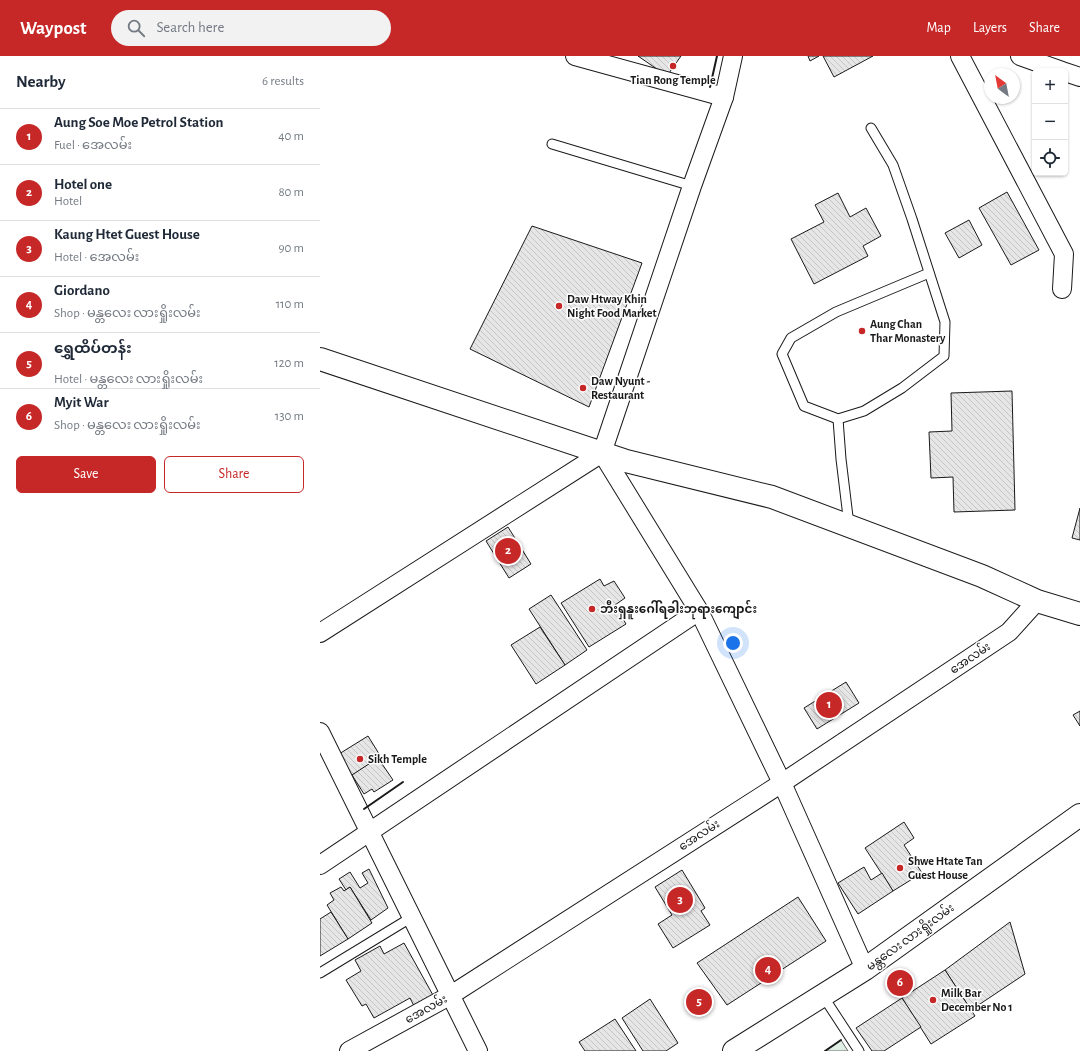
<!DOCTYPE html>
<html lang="en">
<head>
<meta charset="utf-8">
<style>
	body { margin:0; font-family:"Alegreya Sans","Noto Sans Myanmar",sans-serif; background:#f2f2f3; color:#1f2937 }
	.controls { position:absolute; right:12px; top:12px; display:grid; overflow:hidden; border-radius:6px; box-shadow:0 1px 3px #0004 }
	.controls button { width:36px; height:36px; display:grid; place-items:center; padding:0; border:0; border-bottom:1px solid #e0e1e3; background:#fff; color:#1f2937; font:20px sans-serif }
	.compass { position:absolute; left:664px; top:12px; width:36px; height:36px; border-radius:50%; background:#fff; box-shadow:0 1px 3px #0004; rotate:328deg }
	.you { position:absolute; left:413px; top:587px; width:14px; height:14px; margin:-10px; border:3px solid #fff; border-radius:50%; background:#1a73e8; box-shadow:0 0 0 6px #1a73e833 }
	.badge { display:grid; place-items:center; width:26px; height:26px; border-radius:50%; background:#c62828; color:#fff; font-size:13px; font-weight:700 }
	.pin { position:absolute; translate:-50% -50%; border:2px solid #fff; box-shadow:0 1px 4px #0006 }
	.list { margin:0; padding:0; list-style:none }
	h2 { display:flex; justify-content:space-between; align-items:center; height:52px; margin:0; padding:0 16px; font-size:17px }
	h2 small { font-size:13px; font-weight:400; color:#747a83 }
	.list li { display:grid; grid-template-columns:26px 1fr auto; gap:12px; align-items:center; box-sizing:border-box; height:56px; padding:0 16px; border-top:1px solid #e0e1e3 }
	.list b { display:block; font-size:15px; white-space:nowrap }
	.list p { margin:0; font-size:13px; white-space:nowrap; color:#747a83 }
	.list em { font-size:13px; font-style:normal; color:#747a83 }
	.actions { display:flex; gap:8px; padding:12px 16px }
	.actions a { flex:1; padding:9px 0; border:1px solid #c62828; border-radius:6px; text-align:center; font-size:14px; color:#c62828 }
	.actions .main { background:#c62828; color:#fff }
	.icon { flex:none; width:22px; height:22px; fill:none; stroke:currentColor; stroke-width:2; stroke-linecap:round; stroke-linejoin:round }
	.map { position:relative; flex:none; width:760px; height:995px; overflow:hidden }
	header { display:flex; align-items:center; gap:24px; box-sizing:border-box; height:56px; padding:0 20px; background:#c62828; color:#fff }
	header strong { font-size:19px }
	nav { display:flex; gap:22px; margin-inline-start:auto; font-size:14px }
	.search { width:280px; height:36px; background:#f2f2f3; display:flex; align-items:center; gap:10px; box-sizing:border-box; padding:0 14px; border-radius:22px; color:#747a83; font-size:15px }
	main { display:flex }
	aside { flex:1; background:#fff }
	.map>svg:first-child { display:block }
</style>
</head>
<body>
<header>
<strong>Waypost</strong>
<div class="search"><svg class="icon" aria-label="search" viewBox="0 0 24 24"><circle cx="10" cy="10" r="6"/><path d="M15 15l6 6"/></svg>Search here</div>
<nav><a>Map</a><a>Layers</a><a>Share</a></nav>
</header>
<main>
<aside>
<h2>Nearby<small>6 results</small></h2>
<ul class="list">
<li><span class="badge">1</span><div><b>Aung Soe Moe Petrol Station</b><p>Fuel · အေလမ်း</p></div><em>40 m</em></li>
<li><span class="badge">2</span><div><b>Hotel one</b><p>Hotel</p></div><em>80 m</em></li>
<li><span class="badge">3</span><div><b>Kaung Htet Guest House</b><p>Hotel · အေလမ်း</p></div><em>90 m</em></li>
<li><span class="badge">4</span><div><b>Giordano</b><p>Shop · မန္တလေး လားရှိုးလမ်း</p></div><em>110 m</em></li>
<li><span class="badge">5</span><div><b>ရွှေထိပ်တန်း</b><p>Hotel · မန္တလေး လားရှိုးလမ်း</p></div><em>120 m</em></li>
<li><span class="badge">6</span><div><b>Myit War</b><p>Shop · မန္တလေး လားရှိုးလမ်း</p></div><em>130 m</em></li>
</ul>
<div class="actions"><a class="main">Save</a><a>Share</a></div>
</aside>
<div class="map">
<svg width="760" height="995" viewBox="0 0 760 995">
	<defs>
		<pattern id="building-back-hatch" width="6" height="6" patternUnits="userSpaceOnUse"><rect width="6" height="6" fill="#e6e6e6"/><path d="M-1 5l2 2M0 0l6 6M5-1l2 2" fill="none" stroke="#c5c5c5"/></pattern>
	</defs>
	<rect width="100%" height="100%" fill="#fff"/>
	<path fill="#e0efe3" stroke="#6a6a6a" d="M521,984L528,995H505Z"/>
	<g fill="url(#building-back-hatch)" stroke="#1a1a1a">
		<path d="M318,0H361L347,20Z"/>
		<path d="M488,0H499L490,5Z"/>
		<path d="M503,0H553L514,21Z"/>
		<path d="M687,136L719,194L691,209L659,152Z"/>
		<path d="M518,137L530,161L546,152L561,180L543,190L548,200L494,228L471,183L504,166L495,149Z"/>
		<path d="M649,164L662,189L639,202L625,177Z"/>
		<path d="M212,170L322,207L269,351L150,293Z"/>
		<path d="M692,335L695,454L634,456L633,421L611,422L609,376L632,375L631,337Z"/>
		<path d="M760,452V484L752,482Z"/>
		<path d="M188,471L211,508L189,522L166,485Z"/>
		<path d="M280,523L284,530L294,525L305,542L295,549L306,568L269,591L241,547Z"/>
		<path d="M231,539L267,594L245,609L209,553Z"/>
		<path d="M220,571L245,609L216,628L191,589Z"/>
		<path d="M526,626L539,647L497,673L484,652Z"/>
		<path d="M760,655V670L753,659Z"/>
		<path d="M48,680L61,701L26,723L19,698Z"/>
		<path d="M58,702L73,724L54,736L52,733L44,738L32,719Z"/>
		<path d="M584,766L594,782L584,789L602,817L573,835L545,792Z"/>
		<path d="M544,811L551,824L562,817L573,835L538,858L518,827Z"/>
		<path d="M49,813L68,852L51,864L30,831L26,834L19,823L30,816L40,832L48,827L42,817Z"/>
		<path d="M362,814L385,852L381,855L390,869L353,892L338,868L352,859L335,831Z"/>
		<path d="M21,831L24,835L30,831L52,867L28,883L7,849L14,844L10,837Z"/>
		<path d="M478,841L506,885L407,949L377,907Z"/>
		<path d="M11,856L28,883L0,900V863Z"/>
		<path d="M690,866L705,918L651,954L625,914Z"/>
		<path d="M84,887L114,941L95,952L90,942L54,962L46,948L42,950L26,924L41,915L35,904L60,890L64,898Z"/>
		<path d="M625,914L655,960L611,988L582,942Z"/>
		<path d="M582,942L601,971L564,995H552L536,972Z"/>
		<path d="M330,943L358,987L346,995H323L302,962Z"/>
		<path d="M295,963L316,995H265L259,986Z"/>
	</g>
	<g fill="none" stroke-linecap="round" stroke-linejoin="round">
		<defs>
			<g id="lane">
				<path d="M232,88L372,130"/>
				<path d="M518,363L484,350L462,298L471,282L516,256L609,217"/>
				<path d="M529,469L521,403L518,363L544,355L582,332L624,300L625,266L592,163L573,109L551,72"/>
				<path d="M0,917L92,861"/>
				<path d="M503,940L539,995"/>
			</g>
			<g id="street">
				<path d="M255,0L404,41"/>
				<path d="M640,0L744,198L742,233"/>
				<path d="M700,0L742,15"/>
				<path d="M745,16L760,21"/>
				<path d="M282,397L379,555L462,727L545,913"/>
				<path d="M0,577L282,397L372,130L404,41L413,0"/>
				<path d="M0,676L158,995"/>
				<path d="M0,809L379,555"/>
				<path d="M29,995L131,939L462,727L689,576L717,545"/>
			</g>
			<path id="primary" d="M0,303L306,405L452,441L662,520L717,545L760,558"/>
			<path id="highway" d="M414,995L545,913L760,759"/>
		</defs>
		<use href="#lane" stroke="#1a1a1a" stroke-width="11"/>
		<use href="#street" stroke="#1a1a1a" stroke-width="20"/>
		<use href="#primary" stroke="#1a1a1a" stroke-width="24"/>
		<use href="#highway" stroke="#1a1a1a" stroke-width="24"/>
		<use href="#lane" stroke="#fff" stroke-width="9"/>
		<use href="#street" stroke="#fff" stroke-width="18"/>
		<use href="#primary" stroke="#fff" stroke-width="22"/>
		<use href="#highway" stroke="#fff" stroke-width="22"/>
		<g stroke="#1a1a1a" stroke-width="2">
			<path d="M390,31L397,0"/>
			<path d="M44,753L83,726"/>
			<path d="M505,995L521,984"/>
		</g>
	</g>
	<g fill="#c62828" stroke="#fff" stroke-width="1.5">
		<circle cx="353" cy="10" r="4"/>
		<circle cx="239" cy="250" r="4"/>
		<circle cx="542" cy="275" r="4"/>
		<circle cx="263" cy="332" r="4"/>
		<circle cx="272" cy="553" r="4"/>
		<circle cx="40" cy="703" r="4"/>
		<circle cx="580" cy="812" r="4"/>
		<circle cx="613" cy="944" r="4"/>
	</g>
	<g text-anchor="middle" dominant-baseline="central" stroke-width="3" stroke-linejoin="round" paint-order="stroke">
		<g font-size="12" font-weight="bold" fill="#1a1a1a" stroke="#fff" text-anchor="start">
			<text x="353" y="24" text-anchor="middle">Tian Rong Temple</text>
			<text x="247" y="243">Daw Htway Khin<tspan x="247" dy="14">Night Food Market</tspan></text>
			<text x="550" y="268">Aung Chan<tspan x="550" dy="14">Thar Monastery</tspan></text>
			<text x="271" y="325">Daw Nyunt -<tspan x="271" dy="14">Restaurant</tspan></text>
			<text x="280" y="553">ဘီးရှနူးဂေါ်ရခါးဘုရားကျောင်း</text>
			<text x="48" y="703">Sikh Temple</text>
			<text x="588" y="805">Shwe Htate Tan<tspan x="588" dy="14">Guest House</tspan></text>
			<text x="621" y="937">Milk Bar<tspan x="621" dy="14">December No 1</tspan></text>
		</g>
		<g font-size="12" fill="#1a1a1a" stroke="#fff">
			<text transform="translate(650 602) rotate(-34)">အေလမ်း</text>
			<text transform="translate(379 779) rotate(-33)">အေလမ်း</text>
			<text transform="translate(590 881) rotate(-36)">မန္တလေး လားရှိုးလမ်း</text>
			<text transform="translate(106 953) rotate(-29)">အေလမ်း</text>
		</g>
	</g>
</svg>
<div class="controls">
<button>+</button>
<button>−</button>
<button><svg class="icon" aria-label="locate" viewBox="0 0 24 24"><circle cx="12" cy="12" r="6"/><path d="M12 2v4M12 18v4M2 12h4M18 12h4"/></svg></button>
</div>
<svg class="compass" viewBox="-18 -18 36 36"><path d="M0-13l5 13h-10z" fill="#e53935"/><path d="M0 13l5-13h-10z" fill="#747a83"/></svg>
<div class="you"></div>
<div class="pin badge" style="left:509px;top:649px">1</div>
<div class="pin badge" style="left:188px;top:495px">2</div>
<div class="pin badge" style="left:360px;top:844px">3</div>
<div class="pin badge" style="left:448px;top:914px">4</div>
<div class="pin badge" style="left:379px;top:946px">5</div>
<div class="pin badge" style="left:580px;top:927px">6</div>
</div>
</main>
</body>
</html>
